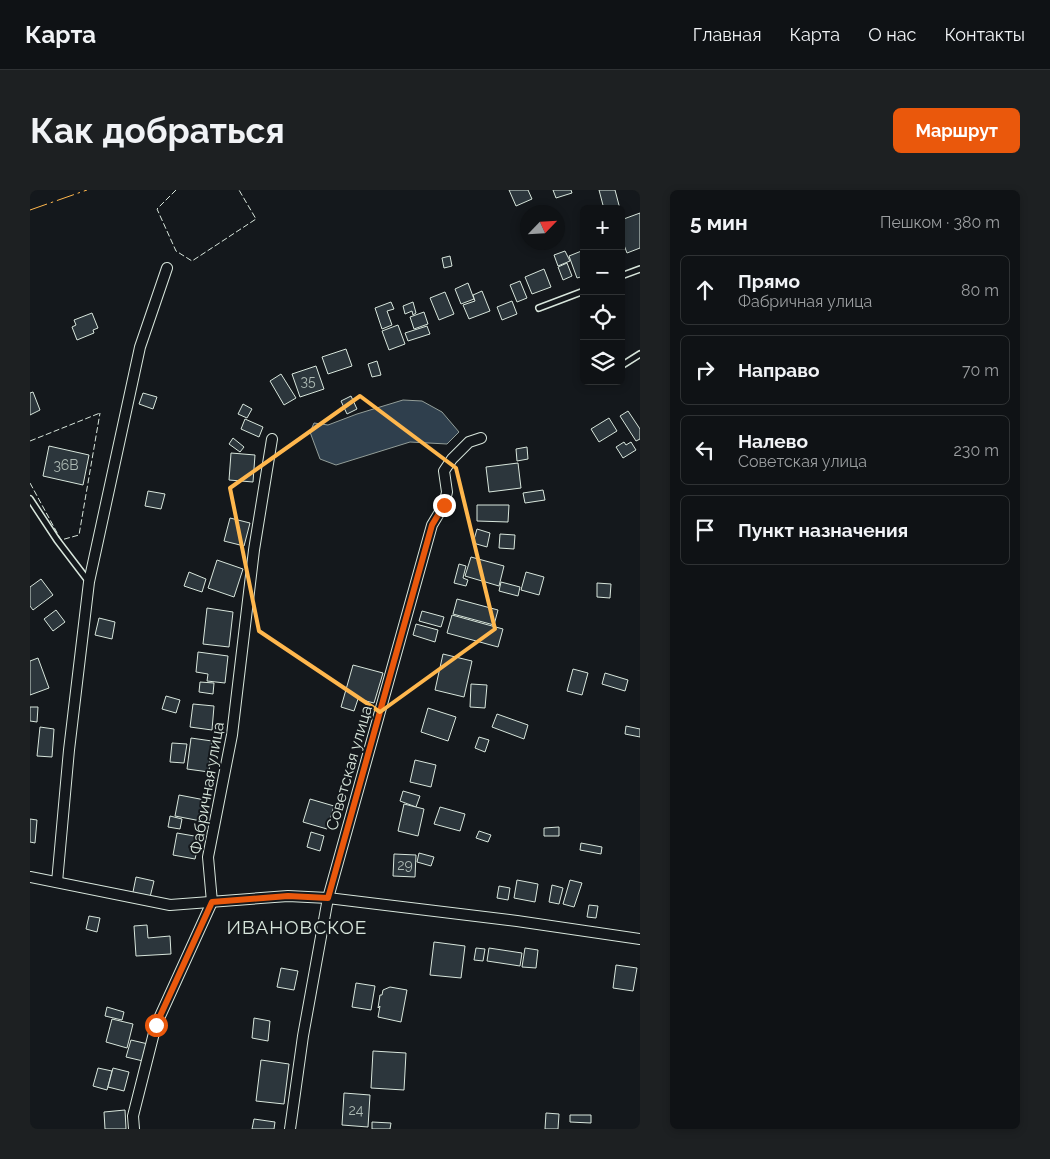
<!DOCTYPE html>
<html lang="ru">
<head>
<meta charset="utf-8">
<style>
	body { margin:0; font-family:Raleway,sans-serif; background:#1d2022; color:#f1f3f6 }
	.controls { position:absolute; right:15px; top:15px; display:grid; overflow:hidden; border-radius:8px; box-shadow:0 2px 8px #0003 }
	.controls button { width:45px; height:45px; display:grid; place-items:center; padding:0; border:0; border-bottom:1px solid #2f3234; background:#0f1215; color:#f1f3f6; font:25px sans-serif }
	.compass { position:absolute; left:490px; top:15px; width:45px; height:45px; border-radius:50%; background:#0f1215; box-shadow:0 2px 8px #0003; rotate:65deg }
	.stop { position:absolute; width:15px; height:15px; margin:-11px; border:4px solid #ea580c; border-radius:50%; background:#fff }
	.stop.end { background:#ea580c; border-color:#fff; box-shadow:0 1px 5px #0008 }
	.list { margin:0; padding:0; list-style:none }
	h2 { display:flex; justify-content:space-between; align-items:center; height:65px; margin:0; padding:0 20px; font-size:21px }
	h2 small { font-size:16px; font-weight:400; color:#9b9ea0 }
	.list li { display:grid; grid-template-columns:32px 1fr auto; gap:15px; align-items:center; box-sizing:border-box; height:70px; margin:0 10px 10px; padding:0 10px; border:1px solid #2f3234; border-radius:8px }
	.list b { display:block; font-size:19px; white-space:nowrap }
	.list p { margin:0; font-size:16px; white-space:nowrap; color:#9b9ea0 }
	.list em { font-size:16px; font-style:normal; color:#9b9ea0 }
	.icon { flex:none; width:28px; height:28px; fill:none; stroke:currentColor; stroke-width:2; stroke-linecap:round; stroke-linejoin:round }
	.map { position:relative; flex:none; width:610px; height:939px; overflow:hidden; border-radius:8px }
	header { display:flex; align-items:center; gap:30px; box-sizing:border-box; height:70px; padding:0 25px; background:#0f1215; border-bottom:1px solid #2f3234 }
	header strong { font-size:24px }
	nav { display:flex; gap:28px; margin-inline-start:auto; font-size:18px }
	.intro { display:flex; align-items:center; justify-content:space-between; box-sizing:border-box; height:120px; padding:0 30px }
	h1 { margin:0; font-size:35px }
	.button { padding:12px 22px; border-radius:8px; background:#ea580c; color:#fff; font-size:18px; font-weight:700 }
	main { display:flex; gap:30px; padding:0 30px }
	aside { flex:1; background:#0f1215; border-radius:8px; box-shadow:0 2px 8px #0003 }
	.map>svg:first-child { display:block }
</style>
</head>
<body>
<header>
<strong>Карта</strong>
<nav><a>Главная</a><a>Карта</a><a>О нас</a><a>Контакты</a></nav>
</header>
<div class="intro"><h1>Как добраться</h1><a class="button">Маршрут</a></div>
<main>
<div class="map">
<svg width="610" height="939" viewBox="0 0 610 939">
	<rect width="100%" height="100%" fill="#14181c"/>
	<path fill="#2f3f4d" stroke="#939e99" d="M373,210L392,211L412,222L429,242L417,254L380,252L306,275L290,269L280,242L284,233L298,235L327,224Z"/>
	<g fill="#2c363c" stroke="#d8e6dc">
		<path d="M479,0H498L502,9L486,16Z"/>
		<path d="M523,0H541L542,3L526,8Z"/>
		<path d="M569,0H585L590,19H574Z"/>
		<path d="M610,23V58L597,63L591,47V30Z"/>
		<path d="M554,60V86L547,88L539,66Z"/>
		<path d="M535,61L540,71L528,76L524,65Z"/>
		<path d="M420,66L422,76L414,78L412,68Z"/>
		<path d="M537,73L542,86L533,90L528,77Z"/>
		<path d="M514,79L521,97L502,104L495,87Z"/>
		<path d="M490,91L497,108L487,112L480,95Z"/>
		<path d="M438,93L444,109L431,114L425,99Z"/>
		<path d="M452,101L460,121L439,129L433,115L445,111L443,105Z"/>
		<path d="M415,102L424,124L409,130L400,108Z"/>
		<path d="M482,111L487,124L472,130L467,117Z"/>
		<path d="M361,112L364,119L357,121L362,135L352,139L345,118Z"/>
		<path d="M383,112L386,123L383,125L382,121L375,124L373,116Z"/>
		<path d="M394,122L398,134L384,139L380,127Z"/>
		<path d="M62,123L68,138L63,140L64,143L47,150L42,137L46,135L44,130Z"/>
		<path d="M368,135L375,154L359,160L352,141Z"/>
		<path d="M397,136L400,144L378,151L375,143Z"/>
		<path d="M316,159L322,176L298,184L292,167Z"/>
		<path d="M347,171L351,185L342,187L338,174Z"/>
		<path d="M286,176L294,199L270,207L262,184Z"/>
		<path d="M251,184L266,208L254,215L240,191Z"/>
		<path d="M3,202L10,220L0,225V203Z"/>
		<path d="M113,203L127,207L123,219L109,214Z"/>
		<path d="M321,206L327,219L317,224L311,211Z"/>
		<path d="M213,214L222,219L217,228L208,224Z"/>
		<path d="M598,221L610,239V249L606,251L590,226Z"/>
		<path d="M579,228L587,241L569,252L561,239Z"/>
		<path d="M215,229L233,237L229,247L211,239Z"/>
		<path d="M203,248L214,257L210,262L199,254Z"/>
		<path d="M594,252L596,255L601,252L606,260L593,268L586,257Z"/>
		<path d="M19,256L59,265L53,295L13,286Z"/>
		<path d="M497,257L498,269L487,271L486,259Z"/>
		<path d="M201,263L225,265L223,292L199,290Z"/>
		<path d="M488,273L491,298L459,302L456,277Z"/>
		<path d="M513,300L515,310L495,313L493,303Z"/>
		<path d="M118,301L135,304L131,319L115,316Z"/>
		<path d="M447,315H479L478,332L447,331Z"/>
		<path d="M200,328L220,333L214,356L194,351Z"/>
		<path d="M447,339L460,343L457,357L443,353Z"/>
		<path d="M470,344L485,345L484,359L469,358Z"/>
		<path d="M441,367L474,376L469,396L435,386Z"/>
		<path d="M187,370L213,379L204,407L178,398Z"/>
		<path d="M429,374L436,376L433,388L438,390L436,396L424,393Z"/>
		<path d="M159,382L176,389L172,402L154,396Z"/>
		<path d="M496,382L514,387L509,405L491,400Z"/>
		<path d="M11,389L23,405L3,420L0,416V397Z"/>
		<path d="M471,392L490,397L488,406L469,401Z"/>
		<path d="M567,393L581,394L580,408L567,407Z"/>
		<path d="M427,409L468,420L464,435L423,424Z"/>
		<path d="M177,418L203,422L199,457L173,454Z"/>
		<path d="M26,420L35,432L23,441L14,429Z"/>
		<path d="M392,421L414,427L411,437L389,431Z"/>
		<path d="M422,425L473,439L468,457L417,443Z"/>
		<path d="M69,428L85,432L82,449L65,445Z"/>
		<path d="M386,434L408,440L405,452L383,445Z"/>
		<path d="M168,462L198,466L195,493L177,491L178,484L166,482Z"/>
		<path d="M413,464L442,471L434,507L405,500Z"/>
		<path d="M8,468L19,498L0,505V471Z"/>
		<path d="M323,475L353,483L344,513L328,509L324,521L311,517Z"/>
		<path d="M543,479L558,483L552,505L537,501Z"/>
		<path d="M575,483L598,490L595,501L572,494Z"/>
		<path d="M170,492L184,493L183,504L169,502Z"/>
		<path d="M441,494L457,495L455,518L440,517Z"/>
		<path d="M136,506L150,510L146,523L132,519Z"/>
		<path d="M163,514L184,516L182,540L160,537Z"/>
		<path d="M0,517H8L7,532L0,531Z"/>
		<path d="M398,518L426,527L418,551L391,542Z"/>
		<path d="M467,524L498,535L494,549L462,537Z"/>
		<path d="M596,536L610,539V547L595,544Z"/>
		<path d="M10,537L24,539L22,567L7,566Z"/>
		<path d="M449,547L459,550L455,562L445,558Z"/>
		<path d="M161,548L182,551L179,582L157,579Z"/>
		<path d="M142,553L157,554L154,573L140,572Z"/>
		<path d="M385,570L406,575L401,597L380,592Z"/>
		<path d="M373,601L390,606L386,617L370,611Z"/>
		<path d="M149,605L175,610L171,631L145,626Z"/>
		<path d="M280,609L304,616L297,639L273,632Z"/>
		<path d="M374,614L394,619L388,646L368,641Z"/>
		<path d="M410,617L435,624L430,641L404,634Z"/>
		<path d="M140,626L152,629L150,639L138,637Z"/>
		<path d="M0,629L7,630L5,653L0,652Z"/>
		<path d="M529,637V646H514V638Z"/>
		<path d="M449,641L461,645L458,652L446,648Z"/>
		<path d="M281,642L294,646L290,661L277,657Z"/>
		<path d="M147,643L170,647L165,669L143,665Z"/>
		<path d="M551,653L572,657L571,664L550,660Z"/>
		<path d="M389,663L404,667L401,676L387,672Z"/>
		<path d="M364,664L386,665L385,687L363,686Z"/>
		<path d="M106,687L124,691L119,711L102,707Z"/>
		<path d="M487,690L508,694L505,712L484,708Z"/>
		<path d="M540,690L552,693L544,717L533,714Z"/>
		<path d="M522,695L533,698L529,714L519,712Z"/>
		<path d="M469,696L480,698L478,710L467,708Z"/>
		<path d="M559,715L568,716L566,728L557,727Z"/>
		<path d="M59,726L70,728L67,742L56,739Z"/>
		<path d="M117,735L118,748L140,746L141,764L106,766L104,736Z"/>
		<path d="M404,752L435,756L431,788L400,785Z"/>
		<path d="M446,758L455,759L453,771L444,770Z"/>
		<path d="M459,758L492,763L490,776L457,771Z"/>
		<path d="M495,758L508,760L506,778L492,777Z"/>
		<path d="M586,775L607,778L603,801L583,798Z"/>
		<path d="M251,778L268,781L264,800L247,797Z"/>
		<path d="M326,793L345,796L341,820L322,817Z"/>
		<path d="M360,797L377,800L371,832L348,827L350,816L348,818L350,805H352L353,800Z"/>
		<path d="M77,817L94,822L92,830L75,826Z"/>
		<path d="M224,828L240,831L238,851L222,848Z"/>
		<path d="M82,829L103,834L97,858L76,852Z"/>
		<path d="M101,850L118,854L113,871L96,867Z"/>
		<path d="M343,861L376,863L374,900L341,898Z"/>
		<path d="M231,870L259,874L254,914L226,911Z"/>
		<path d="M68,878L82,881L77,900L63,896Z"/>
		<path d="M83,878L99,882L94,901L78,897Z"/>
		<path d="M314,903L340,905L338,937L312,935Z"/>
		<path d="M95,920L96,939H75L74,922Z"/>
		<path d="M516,923L529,924L528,939H515Z"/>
		<path d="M540,925H561V933L540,932Z"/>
		<path d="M224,929L245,932L244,939H222Z"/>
		<path d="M342,932L361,933L360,939H342Z"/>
	</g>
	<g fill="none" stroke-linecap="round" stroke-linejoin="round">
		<defs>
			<g id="lane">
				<path d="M591,86L610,79"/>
				<path d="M509,118L554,101"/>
				<path d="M591,176L610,164"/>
				<path d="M0,309L27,350L59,392"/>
			</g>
			<g id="street">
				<path d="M0,687L140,715L258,706L298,708L487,731L610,749"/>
				<path d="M27,692L39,560L59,392L110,157L137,78"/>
				<path d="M104,939L103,926L126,835L182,712L178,667L202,545L224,360L242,249"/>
				<path d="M260,939L273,846L298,708L402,335L414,315L417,302L414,281L422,269L439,252L451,248"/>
			</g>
		</defs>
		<use href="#lane" stroke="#d8e6dc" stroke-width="8"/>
		<use href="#street" stroke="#d8e6dc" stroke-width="12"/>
		<use href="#lane" stroke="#14181c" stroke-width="5"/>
		<use href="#street" stroke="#14181c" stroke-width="10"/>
		<g stroke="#d8e6dc" stroke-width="1" stroke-dasharray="6 2.5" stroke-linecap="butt">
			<path d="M146,0L127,19L146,61L162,71L226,29L209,0"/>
			<path d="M0,251L70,223"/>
			<path d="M0,293L31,350L49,345L70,223"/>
		</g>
		<path stroke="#ffb74d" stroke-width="1" stroke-dasharray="18 4 2.5 4" stroke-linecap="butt" d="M0,20L57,0"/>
	</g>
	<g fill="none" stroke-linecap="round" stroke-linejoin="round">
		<path stroke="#ea580c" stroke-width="6" d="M126,835L182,712L258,706L298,708L402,335L414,315"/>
	</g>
	<path fill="none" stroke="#ffb74d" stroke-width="4" stroke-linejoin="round" d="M330,206L426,278L465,439L350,522L229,441L200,298Z"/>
	<g text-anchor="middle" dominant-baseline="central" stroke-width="4" stroke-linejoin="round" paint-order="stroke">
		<g font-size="14" fill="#adbab4">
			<text x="278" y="191">35</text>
			<text x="36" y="275">36В</text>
			<text x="375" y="675">29</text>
			<text x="326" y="920">24</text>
		</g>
		<g font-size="16" fill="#d8e6dc" stroke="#14181c">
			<text transform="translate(319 578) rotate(-74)">Советская улица</text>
			<text transform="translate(177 598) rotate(-80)">Фабричная улица</text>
		</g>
		<g font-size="19" letter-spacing="1" fill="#d8e6dc" stroke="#14181c">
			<text x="267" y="737">ИВАНОВСКОЕ</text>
		</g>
	</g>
</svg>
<div class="controls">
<button>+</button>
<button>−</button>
<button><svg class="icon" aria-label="locate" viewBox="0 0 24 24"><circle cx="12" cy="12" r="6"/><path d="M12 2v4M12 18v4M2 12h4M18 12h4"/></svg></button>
<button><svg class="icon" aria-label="layers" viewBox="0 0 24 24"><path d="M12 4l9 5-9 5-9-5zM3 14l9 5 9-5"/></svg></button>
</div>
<svg class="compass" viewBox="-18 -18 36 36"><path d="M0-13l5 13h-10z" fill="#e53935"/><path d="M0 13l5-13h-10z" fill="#9b9ea0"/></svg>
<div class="stop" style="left:126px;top:835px"></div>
<div class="stop end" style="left:414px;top:315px"></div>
</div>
<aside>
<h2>5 мин<small>Пешком · 380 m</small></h2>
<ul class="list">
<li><svg class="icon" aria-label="ahead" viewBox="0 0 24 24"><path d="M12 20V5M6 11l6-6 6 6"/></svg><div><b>Прямо</b><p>Фабричная улица</p></div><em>80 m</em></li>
<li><svg class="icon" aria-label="right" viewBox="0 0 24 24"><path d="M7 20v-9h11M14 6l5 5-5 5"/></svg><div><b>Направо</b></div><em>70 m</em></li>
<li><svg class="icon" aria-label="left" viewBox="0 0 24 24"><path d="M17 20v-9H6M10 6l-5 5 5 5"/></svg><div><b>Налево</b><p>Советская улица</p></div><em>230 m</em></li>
<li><svg class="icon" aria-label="arrive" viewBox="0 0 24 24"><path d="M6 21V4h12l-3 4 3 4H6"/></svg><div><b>Пункт назначения</b></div></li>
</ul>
</aside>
</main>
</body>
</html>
